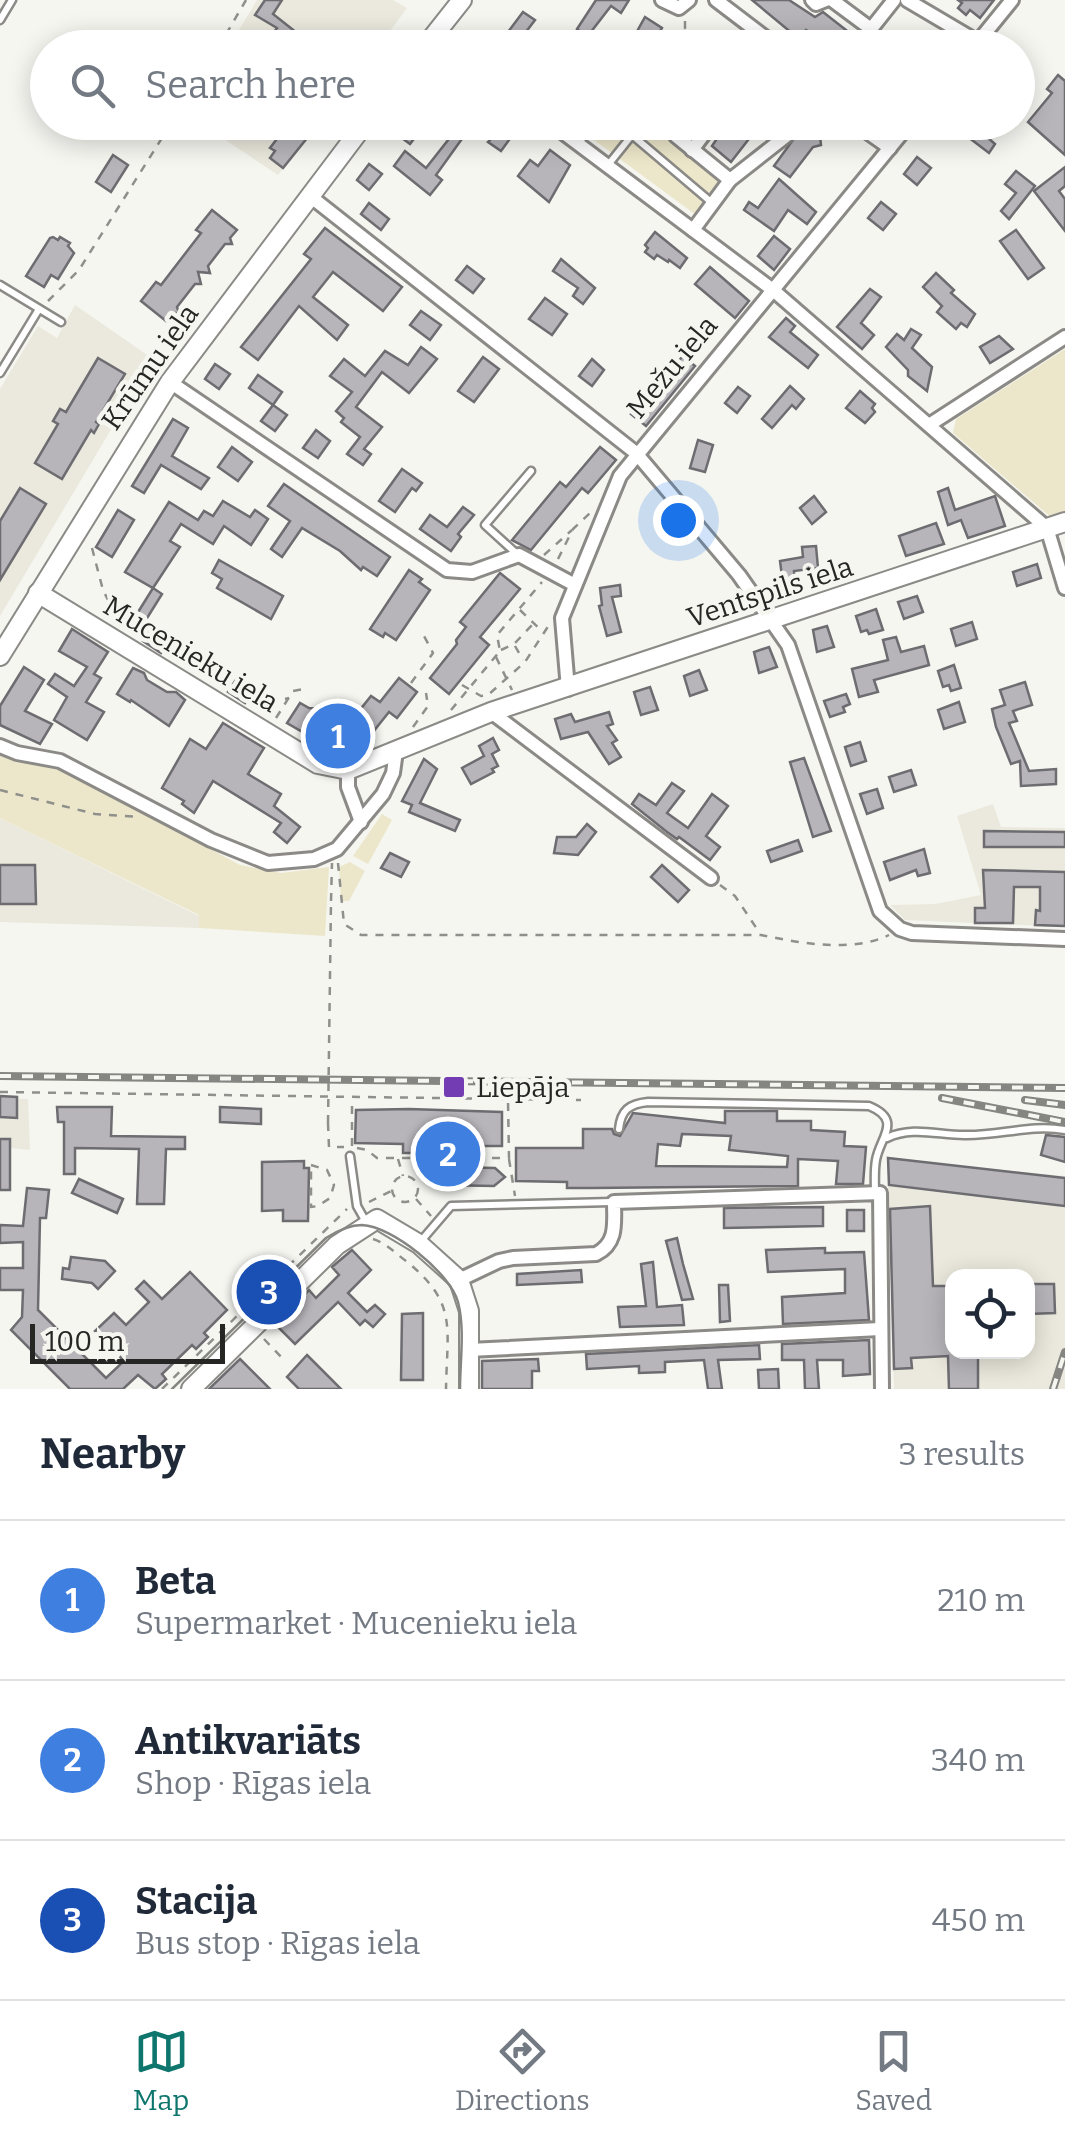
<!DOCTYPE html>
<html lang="en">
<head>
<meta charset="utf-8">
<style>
	body { margin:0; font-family:Bitter,serif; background:#f2f2f3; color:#1f2937 }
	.controls { position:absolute; right:30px; bottom:30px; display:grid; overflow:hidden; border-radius:20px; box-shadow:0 5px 25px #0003 }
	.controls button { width:90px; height:90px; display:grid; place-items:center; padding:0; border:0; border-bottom:2px solid #e0e1e3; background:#fff; color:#1f2937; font:50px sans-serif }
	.scale { position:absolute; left:30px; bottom:25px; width:195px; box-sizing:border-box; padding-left:10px; border:5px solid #262624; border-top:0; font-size:28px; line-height:35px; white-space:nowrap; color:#262624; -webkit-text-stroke:8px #f6f6f1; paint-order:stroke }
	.you { position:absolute; left:678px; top:520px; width:35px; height:35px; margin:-25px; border:8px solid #fff; border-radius:50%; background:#1a73e8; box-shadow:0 0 0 15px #1a73e833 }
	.badge { display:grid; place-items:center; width:65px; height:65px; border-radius:50%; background:#0f766e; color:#fff; font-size:32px; font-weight:700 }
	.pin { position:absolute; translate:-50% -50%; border:5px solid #fff; box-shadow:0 2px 10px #0006 }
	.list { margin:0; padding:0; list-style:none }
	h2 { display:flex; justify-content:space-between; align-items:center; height:130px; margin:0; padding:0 40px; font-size:42px }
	h2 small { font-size:32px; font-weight:400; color:#747a83 }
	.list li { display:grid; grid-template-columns:65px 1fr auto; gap:30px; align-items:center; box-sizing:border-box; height:160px; padding:0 40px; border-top:2px solid #e0e1e3 }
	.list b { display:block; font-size:38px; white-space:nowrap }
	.list p { margin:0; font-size:32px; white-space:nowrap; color:#747a83 }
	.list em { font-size:32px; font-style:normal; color:#747a83 }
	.icon { flex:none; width:55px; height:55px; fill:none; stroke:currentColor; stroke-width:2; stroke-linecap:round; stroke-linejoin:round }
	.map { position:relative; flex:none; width:1065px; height:1389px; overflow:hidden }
	.search { position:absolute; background:#fff; box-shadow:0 5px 25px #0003; left:30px; right:30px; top:30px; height:110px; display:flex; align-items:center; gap:25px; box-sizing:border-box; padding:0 35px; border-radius:55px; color:#747a83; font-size:38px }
	.sheet { height:610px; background:#fff }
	nav { display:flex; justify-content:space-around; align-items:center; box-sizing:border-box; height:140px; border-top:2px solid #e0e1e3; background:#fff; font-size:28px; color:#747a83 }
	nav a { display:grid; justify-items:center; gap:5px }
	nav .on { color:#0f766e }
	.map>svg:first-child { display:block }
</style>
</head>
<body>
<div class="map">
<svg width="1065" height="1389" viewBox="0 0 1065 1389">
	<rect width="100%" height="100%" fill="#f6f6f1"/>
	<g fill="#ebe9dd" fill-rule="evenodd">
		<path d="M257,0H393L407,8L378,47L228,48Z"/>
		<path d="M200,123H320L278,175Z"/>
		<path d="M75,305L153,359L0,616V389L38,326L57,338Z"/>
		<path d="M993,804L1001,827L1065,828V927L905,920L890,905L935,904L981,895L957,816Z"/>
		<path d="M0,818L199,916V928L0,922Z"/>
		<path d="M0,1098L28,1099L30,1150L0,1147Z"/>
		<path d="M887,1159L1065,1176V1389H894ZM952,1276H1028V1352H952Z"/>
	</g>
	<g fill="#ece7ca">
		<path d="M571,123H673L667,135L720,180L696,215Z"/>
		<path d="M1065,349V515L1053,519L953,433L956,419Z"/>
		<path d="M0,755L64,771L240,865L281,873L329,867L325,936L199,928V915L0,818Z"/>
		<path d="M382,814L392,820L368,864L353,856Z"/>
		<path d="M350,862L365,871L349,901H341L339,867Z"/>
	</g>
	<g fill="#b7b5ba" stroke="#6d6c70" stroke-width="2.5" fill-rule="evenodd">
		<path d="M265,0H282L273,14L316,48H262L277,28L255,15Z"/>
		<path d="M596,0H629L621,13L611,6L587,37L577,29Z"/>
		<path d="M752,0H789L815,17L823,12L846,30L833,48L806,30L799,39Z"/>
		<path d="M958,0H994L980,18L970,10L966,15L958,8L962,3Z"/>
		<path d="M523,12L535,20L516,45L505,36Z"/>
		<path d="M645,17L662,28L652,45L635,35Z"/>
		<path d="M1058,75L1065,81V155L1028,122L1052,93L1047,89Z"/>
		<path d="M290,122H320L283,168L270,158L275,151L270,148Z"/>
		<path d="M402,122H427L410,144L394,132Z"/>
		<path d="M467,122H508L517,129L501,151L488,142L491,139Z"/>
		<path d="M728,122H762L731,162L712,146Z"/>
		<path d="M806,122H818L825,127L820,136L821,145L813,147L790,177L774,166Z"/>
		<path d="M971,123L995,144L989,153L964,134Z"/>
		<path d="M456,130L464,136L436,175L442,180L430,195L394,166L405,151L426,168Z"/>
		<path d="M550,150L570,165L549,202L518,176L530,160L538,166Z"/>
		<path d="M113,155L128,165L111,192L96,182Z"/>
		<path d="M917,157L931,168L917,185L904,174Z"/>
		<path d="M369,164L382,174L369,190L357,180Z"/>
		<path d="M1065,167V186L1059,191L1065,199V231L1034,191Z"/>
		<path d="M1016,171L1035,186L1009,219L1001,211L1016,193L1005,184Z"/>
		<path d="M779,179L816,212L807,224L788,210L774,231L744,210L749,202L758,208Z"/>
		<path d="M881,202L896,214L883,230L868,218Z"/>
		<path d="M369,203L389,219L381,230L361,214Z"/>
		<path d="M212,210L237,230L230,238L232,244H225L208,266L210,273L198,272L201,284H195L177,307L179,313H173L166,321L141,301L156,282L161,285L201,233L196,230Z"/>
		<path d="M325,228L402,287L383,311L333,272L313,297L348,325L337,340L299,306L258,360L241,347L311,259L304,254Z"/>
		<path d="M1016,230L1044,268L1028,279L1000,241Z"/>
		<path d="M655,232L687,258L680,268L669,260L668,262L657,255L654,259L645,252L648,248L645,245Z"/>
		<path d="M774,236L790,249L774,270L758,256Z"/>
		<path d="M53,237L58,240L60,237L70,243L68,246L74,253L58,279L51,275L44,287L26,276L50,238Z"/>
		<path d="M561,259L595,288L583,304L573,296L578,288L553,271Z"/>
		<path d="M467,266L484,279L473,293L456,280Z"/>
		<path d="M710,267L749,301L735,318L695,284Z"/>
		<path d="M936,273L954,290L951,293L975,314L967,327L961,323L956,329L937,312L942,306L923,287Z"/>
		<path d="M870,289L881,297L861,323L874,335L862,349L837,327Z"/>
		<path d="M545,298L567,314L552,335L529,319Z"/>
		<path d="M421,311L441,325L430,340L410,325Z"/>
		<path d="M786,318L795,326L790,332L818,355L808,368L769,337Z"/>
		<path d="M911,329L921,335L912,348L932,367L927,391L908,376V370L886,347L897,334L904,340Z"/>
		<path d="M999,336L1013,349L990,363L980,347Z"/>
		<path d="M421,347L437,359L409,393L382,372L356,407L382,427L364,449L371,454L363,465L347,454L360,437L341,422L344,418L336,411L352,392L330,376L344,359L365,376L385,351L408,365Z"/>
		<path d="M683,356L695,366L646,426L631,414Z"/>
		<path d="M483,357L499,369L474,402L458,391Z"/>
		<path d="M98,358L125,374L96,422L99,424L94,433L91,430L62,479L35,463L58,424L53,421L60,409L66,412Z"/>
		<path d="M592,359L604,370L592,386L579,376Z"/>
		<path d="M215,364L230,374L219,389L205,379Z"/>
		<path d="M258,375L282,392L273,405L249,388Z"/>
		<path d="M790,386L804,399L796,409L792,405L772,428L762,419Z"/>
		<path d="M738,387L750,396L737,413L725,403Z"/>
		<path d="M860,391L875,404L872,408L875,412L865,423L846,408Z"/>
		<path d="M273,405L287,415L275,431L261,421Z"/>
		<path d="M173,419L188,428L172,456L209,478L201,489L161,465L144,493L132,486Z"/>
		<path d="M316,430L330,441L318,458L303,448Z"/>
		<path d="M698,440L713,445L705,472L690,468Z"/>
		<path d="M232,447L252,462L238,481L218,467Z"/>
		<path d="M600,447L616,460L588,493L582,488L531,550L512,540L560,482L566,487Z"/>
		<path d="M402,469L422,483L416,491L412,488L395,512L379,501Z"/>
		<path d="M284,484L390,557L377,576L363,567L361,570L340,551L302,528L282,557L271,549L290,521L268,506Z"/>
		<path d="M20,488L46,504L0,580V521Z"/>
		<path d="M948,488L955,510L995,496L1005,526L968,538L961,520L948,525L938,492Z"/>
		<path d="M814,496L826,512L812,524L800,508Z"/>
		<path d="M223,501L250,517L255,510L268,519L251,545L224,526L213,544L181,524L170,541L180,547L153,588L125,572L169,502L198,520L204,511L213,516Z"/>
		<path d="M463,507L474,515L458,534L461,537L451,551L420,529L430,515L447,527Z"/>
		<path d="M118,510L134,520L112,557L96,547Z"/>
		<path d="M936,523L944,544L906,556L899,536Z"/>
		<path d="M816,546L818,568L794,571L795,582L783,584L780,561L803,557L802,547Z"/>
		<path d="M219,560L283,596L271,619L217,588L222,579L212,573Z"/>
		<path d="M1037,564L1041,578L1017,586L1013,572Z"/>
		<path d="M409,570L422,579L419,582L430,590L396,640L385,633L383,637L370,629Z"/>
		<path d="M500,573L520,589L480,637L489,645L449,694L430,678L457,644L456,640L466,627L460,622Z"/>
		<path d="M620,585L621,596L612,597L621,632L607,636L599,606L602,605L600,588Z"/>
		<path d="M153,588L162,594L144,623L135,617Z"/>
		<path d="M917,596L923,612L904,619L898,602Z"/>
		<path d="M876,609L883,630L869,634L867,630L861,632L856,616Z"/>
		<path d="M972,622L977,639L956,646L951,629Z"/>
		<path d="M827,626L834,647L817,652L813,630Z"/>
		<path d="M151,627L170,639L161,653L143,641Z"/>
		<path d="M72,629L108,652L94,674L101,678L86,702L104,712L87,740L54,720L67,697L48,684L55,674L74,686L87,667L59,651Z"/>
		<path d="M896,637L901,652L924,646L929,665L874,680L878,692L859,697L852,669L888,660L883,640Z"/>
		<path d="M769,647L777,667L759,673L754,652Z"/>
		<path d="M954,665L961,688L951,691L949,685L943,687L938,671Z"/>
		<path d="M24,667L44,680L25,711L52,724L40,744L0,725V706Z"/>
		<path d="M133,668L144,673L147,680L167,692H176L185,700L169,726L131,700L130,702L117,694Z"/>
		<path d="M699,670L707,690L690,696L684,676Z"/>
		<path d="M237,678L254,689L245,703L228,692Z"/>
		<path d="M399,678L417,692L397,718L389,712L369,737L365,734L342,746L325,745L287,723L300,703L309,708L320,709L317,714L327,719L319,731L347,726L371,696L380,702Z"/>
		<path d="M1025,682L1032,705L1013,711L1017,721L1009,723L1029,771L1056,769V784L1021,786L1020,761L1011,764L996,727L992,709L1005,705L1000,690Z"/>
		<path d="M650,687L658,710L641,715L634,692Z"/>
		<path d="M846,694L850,704L843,707L845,712L830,717L824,701Z"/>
		<path d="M959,702L965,722L944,729L938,710Z"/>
		<path d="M609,712L613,724L607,726L617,740L612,743L621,757L609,764L588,732L561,739L555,719L571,714L575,722Z"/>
		<path d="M223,723L264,748L248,774L281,794L274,806L300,827L287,843L274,832L281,823L213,781L194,813L182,804L184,801L162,788L190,739L206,749Z"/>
		<path d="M493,738L499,750L492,754L498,766L492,769L494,772L471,784L462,768L484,756L479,746Z"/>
		<path d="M860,742L866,761L851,766L845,747Z"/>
		<path d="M804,758L831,831L813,837L790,762Z"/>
		<path d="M424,759L437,769L420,803L460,820L455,831L409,812L412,805L402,801Z"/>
		<path d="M911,770L916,785L894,792L889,777Z"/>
		<path d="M672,783L684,791L667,813L688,828L712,794L728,806L706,836L720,847L710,860L679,837L677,839L667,832L632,804L639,794L656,805Z"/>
		<path d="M877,789L883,808L867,814L860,794Z"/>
		<path d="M587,824L596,832L578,855L554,853L557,837H576Z"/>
		<path d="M984,831L1065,832V847H984Z"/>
		<path d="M798,840L802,851L771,862L767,851Z"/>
		<path d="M924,849L930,873L918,876L916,870L890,880L884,862Z"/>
		<path d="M390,853L409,862L401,877L381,868Z"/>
		<path d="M0,865H35L36,904H0Z"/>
		<path d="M662,865L689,890L678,902L651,877Z"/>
		<path d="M983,870L1065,872V926L1035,925L1036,910L1040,911V887H1014L1013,923H975V908H985Z"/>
		<path d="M0,1096L17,1097V1118L0,1117Z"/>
		<path d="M57,1107H112L111,1136L185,1137V1149H166L164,1204H137L139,1149L75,1148V1174H64V1122H58Z"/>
		<path d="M220,1107L261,1109V1124L220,1122Z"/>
		<path d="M409,1109L502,1112V1146H452V1167L495,1168L505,1177L494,1186L441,1185L434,1183L432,1173L422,1166L426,1153H403V1144L355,1143L356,1110Z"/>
		<path d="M725,1111H777V1121H811V1130L845,1132L844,1146L866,1147L863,1184H836L838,1161L798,1159V1186L592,1188H567V1182L516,1181V1148H583V1129H612L614,1134L620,1136L633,1113L725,1123ZM682,1134L731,1136L729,1150L788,1156L787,1167L656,1166L658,1144L680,1146Z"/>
		<path d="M1046,1135L1065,1137V1162L1041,1155Z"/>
		<rect x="0" y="1139" width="10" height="51"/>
		<path d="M888,1158L1065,1178V1206L889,1185Z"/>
		<path d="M304,1161V1168H309L308,1221H283V1210L262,1211V1162Z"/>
		<path d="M79,1179L123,1199L117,1213L72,1193Z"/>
		<path d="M27,1188L49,1190L46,1218H40L38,1310L106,1378L124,1361L95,1331L114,1313L126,1325L149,1302L136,1289L144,1281L162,1299L190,1272L227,1310L204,1333L208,1337L196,1349L192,1345L162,1374L166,1379L155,1389L138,1375L123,1389H70L11,1330L22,1317L23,1290H0V1268H23V1242L0,1243V1225L23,1226Z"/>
		<path d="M930,1206L933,1286H952V1352H978V1389H949L948,1356L911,1358L912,1368L894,1369L890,1209Z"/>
		<path d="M823,1207V1226L724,1228V1208Z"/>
		<rect x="847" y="1210" width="17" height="21"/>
		<path d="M677,1238L683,1264L693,1299L682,1300L666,1241Z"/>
		<path d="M825,1248V1253L864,1252L869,1320L783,1324L782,1297L845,1293V1269L768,1272L766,1250Z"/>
		<path d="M352,1250L371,1270L348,1293L367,1312L375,1305L385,1314L373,1327L365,1320L360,1325L338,1302L295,1344L275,1324L309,1290L316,1298L339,1275L332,1267Z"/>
		<path d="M71,1257L105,1261L115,1271L98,1289L92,1283L62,1279L63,1268L69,1269Z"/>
		<path d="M653,1262L657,1307L682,1305L684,1325L620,1327L618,1307L646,1306L641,1264Z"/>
		<path d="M250,1263L266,1279L258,1287L248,1285L244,1289L237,1282Z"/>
		<path d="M581,1270L582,1282L517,1285V1274Z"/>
		<path d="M1028,1284H1054L1055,1313L1028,1314Z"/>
		<path d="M719,1285H728L730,1321L720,1322Z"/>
		<path d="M423,1313V1380H401L402,1314Z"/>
		<path d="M869,1340L870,1374L843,1376V1360H817L819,1389H805L804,1360H782V1344Z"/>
		<path d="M759,1345L760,1359L718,1360L722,1389H708L704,1360L665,1362V1372L639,1373V1366L587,1369L586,1354Z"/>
		<path d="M307,1355L341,1389H299L287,1377Z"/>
		<path d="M240,1359L270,1389H209Z"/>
		<path d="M538,1359L539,1371H532V1389H482V1361Z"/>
		<path d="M778,1369L779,1389H759L758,1370Z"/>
	</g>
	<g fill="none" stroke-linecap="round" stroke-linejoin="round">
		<defs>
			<g id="lane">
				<path d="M0,20L12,0"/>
				<path d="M579,143L594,122"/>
				<path d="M608,165L632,135L711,202"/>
				<path d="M0,285L61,322"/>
				<path d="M0,373L39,309"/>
				<path d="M518,555L485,525L531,471"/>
				<path d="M619,1129C621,1110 629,1104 648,1102L869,1106C903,1120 880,1137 876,1160C874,1171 875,1183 875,1194"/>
				<path d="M887,1138C912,1126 938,1135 964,1135C999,1136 1030,1124 1065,1130"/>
				<path d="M350,1156L357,1206L366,1222"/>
				<path d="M421,1241L451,1206L612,1202"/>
			</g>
			<g id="street">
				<path d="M662,0L679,8L689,0"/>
				<path d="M716,0L779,48"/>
				<path d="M812,0L816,4L826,0"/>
				<path d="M832,0L871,29"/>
				<path d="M907,0L978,42"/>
				<path d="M433,36L449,48"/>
				<path d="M856,48L894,0"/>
				<path d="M973,48L1012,0"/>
				<path d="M549,122L773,290L1047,528L1065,588"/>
				<path d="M679,122L676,136L730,180L786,136L796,122"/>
				<path d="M853,122L890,148"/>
				<path d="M692,150L713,122"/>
				<path d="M310,196L636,453L739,575L788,645L880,911L900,929L912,933L1065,939"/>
				<path d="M693,230L730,180"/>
				<path d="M170,382L447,570L472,572L519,555L575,585"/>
				<path d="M929,425L1065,337"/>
				<path d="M568,689L562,618L620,476L911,122"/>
				<path d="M491,712L711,878"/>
				<path d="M0,746L17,753L60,761L211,840L268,863L314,859L337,849L383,794L393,773L396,751"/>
				<path d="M348,770V787L361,822"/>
				<path d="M459,1280L499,1261L513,1258L596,1254C618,1243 614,1222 614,1202L880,1193L882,1389"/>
				<path d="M469,1350L880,1329"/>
			</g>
			<g id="secondary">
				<path d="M424,48L462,0"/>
				<path d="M38,593L318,764L348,770L491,712L1065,522"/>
				<path d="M0,656L170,382L366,122"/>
				<path d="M191,1389L337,1245L377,1219L419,1244L459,1280L469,1311V1389"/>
			</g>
		</defs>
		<use href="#lane" stroke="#8b8a86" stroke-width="11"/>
		<use href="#street" stroke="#8b8a86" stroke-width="18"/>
		<use href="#secondary" stroke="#8b8a86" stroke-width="22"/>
		<g stroke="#8f8f8b" stroke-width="2.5" stroke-dasharray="8 8" stroke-linecap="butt">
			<path d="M685,21V28L710,48"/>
			<path d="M218,48L246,0"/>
			<path d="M48,301L79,270L172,122"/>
			<path d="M92,548L103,590L121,626"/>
			<path d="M544,555L572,530"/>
			<path d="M558,559L573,529L590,513"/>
			<path d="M520,610L543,632"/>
			<path d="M515,646L523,660"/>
			<path d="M501,650L514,644L534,623"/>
			<path d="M496,657L512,690"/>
			<path d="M411,683L433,653L424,636"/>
			<path d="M462,685L481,696L488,695L525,662L549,625"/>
			<path d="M254,707L289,698"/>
			<path d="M451,710L500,651L497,635L542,582"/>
			<path d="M276,718L293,691L304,689"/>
			<path d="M413,727L428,706L426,693"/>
			<path d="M0,790L95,814L139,817"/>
			<path d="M338,863L344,924L361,935H761C800,943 852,953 889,935"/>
			<path d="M720,885L735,896L759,932"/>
			<path d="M331,901L332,863"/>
			<path d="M0,1092L581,1100"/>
			<path d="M328,1123L329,1147H344"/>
			<path d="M352,1146V1099"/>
			<path d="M357,1148L367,1150L377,1158H428L427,1153"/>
			<path d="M428,1158H509L508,1100"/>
			<path d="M398,1159L403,1176"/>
			<path d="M509,1159L515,1196"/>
			<path d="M311,1165L327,1170L334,1185L330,1198L318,1206L311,1207Z"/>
			<circle cx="405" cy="1189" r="13"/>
			<path d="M416,1199L431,1216"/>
			<path d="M369,1202L391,1191"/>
			<path d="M373,1239C386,1243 395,1253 406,1261C458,1303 447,1327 446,1389"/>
			<path d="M264,1339L286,1362"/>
			<path d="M162,1389L347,1209"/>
		</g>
		<use href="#lane" stroke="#fff" stroke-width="6"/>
		<use href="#street" stroke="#fff" stroke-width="12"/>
		<use href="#secondary" stroke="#fff" stroke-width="18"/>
		<path stroke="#858582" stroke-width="2.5" d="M172,1389L326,1238C337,1231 349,1225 362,1225C392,1226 450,1273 458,1302C465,1329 460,1361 460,1389"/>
		<defs>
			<g id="rail">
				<path d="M0,1076L1065,1088"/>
				<path d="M942,1098L1065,1122"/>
				<path d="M1025,1100L1065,1105"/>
				<path d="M1053,1389L1065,1352"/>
			</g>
		</defs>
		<use href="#rail" stroke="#858582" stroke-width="8"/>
		<use href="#rail" stroke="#f6f6f1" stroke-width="4" stroke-dasharray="11" stroke-linecap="butt"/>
		<path stroke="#8f8f8b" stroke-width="2.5" stroke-dasharray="8 8" stroke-linecap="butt" d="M328,1123L331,901"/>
	</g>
	<rect fill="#733cb3" stroke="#f6f6f1" stroke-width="4" x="442" y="1075" width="24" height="24" rx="5"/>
	<g text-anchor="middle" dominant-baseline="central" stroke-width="9" stroke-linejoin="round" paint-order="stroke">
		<g font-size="28" fill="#262624" stroke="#f6f6f1">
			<text transform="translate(150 367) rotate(-55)">Krūmu iela</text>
			<text transform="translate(672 367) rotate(-50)">Mežu iela</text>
			<text transform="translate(770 592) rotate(-18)">Ventspils iela</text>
			<text transform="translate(191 654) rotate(31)">Mucenieku iela</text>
		</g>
		<g font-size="28" fill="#262624" stroke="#f6f6f1" text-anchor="start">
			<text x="476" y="1087">Liepāja</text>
		</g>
	</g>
</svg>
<div class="controls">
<button><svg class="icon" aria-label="locate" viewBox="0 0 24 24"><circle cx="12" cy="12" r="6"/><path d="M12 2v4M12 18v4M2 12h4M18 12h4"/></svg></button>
</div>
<div class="scale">100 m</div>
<div class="you"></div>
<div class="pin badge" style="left:338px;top:736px;background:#3f7fe0">1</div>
<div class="pin badge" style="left:448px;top:1154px;background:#3f7fe0">2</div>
<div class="pin badge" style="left:269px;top:1292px;background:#1a4fb4">3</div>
<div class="search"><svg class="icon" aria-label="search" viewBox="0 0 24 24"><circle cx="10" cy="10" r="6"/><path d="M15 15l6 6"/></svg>Search here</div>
</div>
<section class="sheet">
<h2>Nearby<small>3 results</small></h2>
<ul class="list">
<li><span class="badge" style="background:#3f7fe0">1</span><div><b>Beta</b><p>Supermarket · Mucenieku iela</p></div><em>210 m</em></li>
<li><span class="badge" style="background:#3f7fe0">2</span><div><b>Antikvariāts</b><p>Shop · Rīgas iela</p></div><em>340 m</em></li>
<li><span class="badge" style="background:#1a4fb4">3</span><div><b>Stacija</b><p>Bus stop · Rīgas iela</p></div><em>450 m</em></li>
</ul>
</section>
<nav>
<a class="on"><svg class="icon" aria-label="map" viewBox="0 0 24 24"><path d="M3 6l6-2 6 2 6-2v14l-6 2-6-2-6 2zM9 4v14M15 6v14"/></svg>Map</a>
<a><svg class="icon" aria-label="directions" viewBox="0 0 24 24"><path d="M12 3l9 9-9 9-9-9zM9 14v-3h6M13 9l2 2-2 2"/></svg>Directions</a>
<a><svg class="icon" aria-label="saved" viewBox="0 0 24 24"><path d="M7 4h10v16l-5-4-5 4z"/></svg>Saved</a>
</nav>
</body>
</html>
